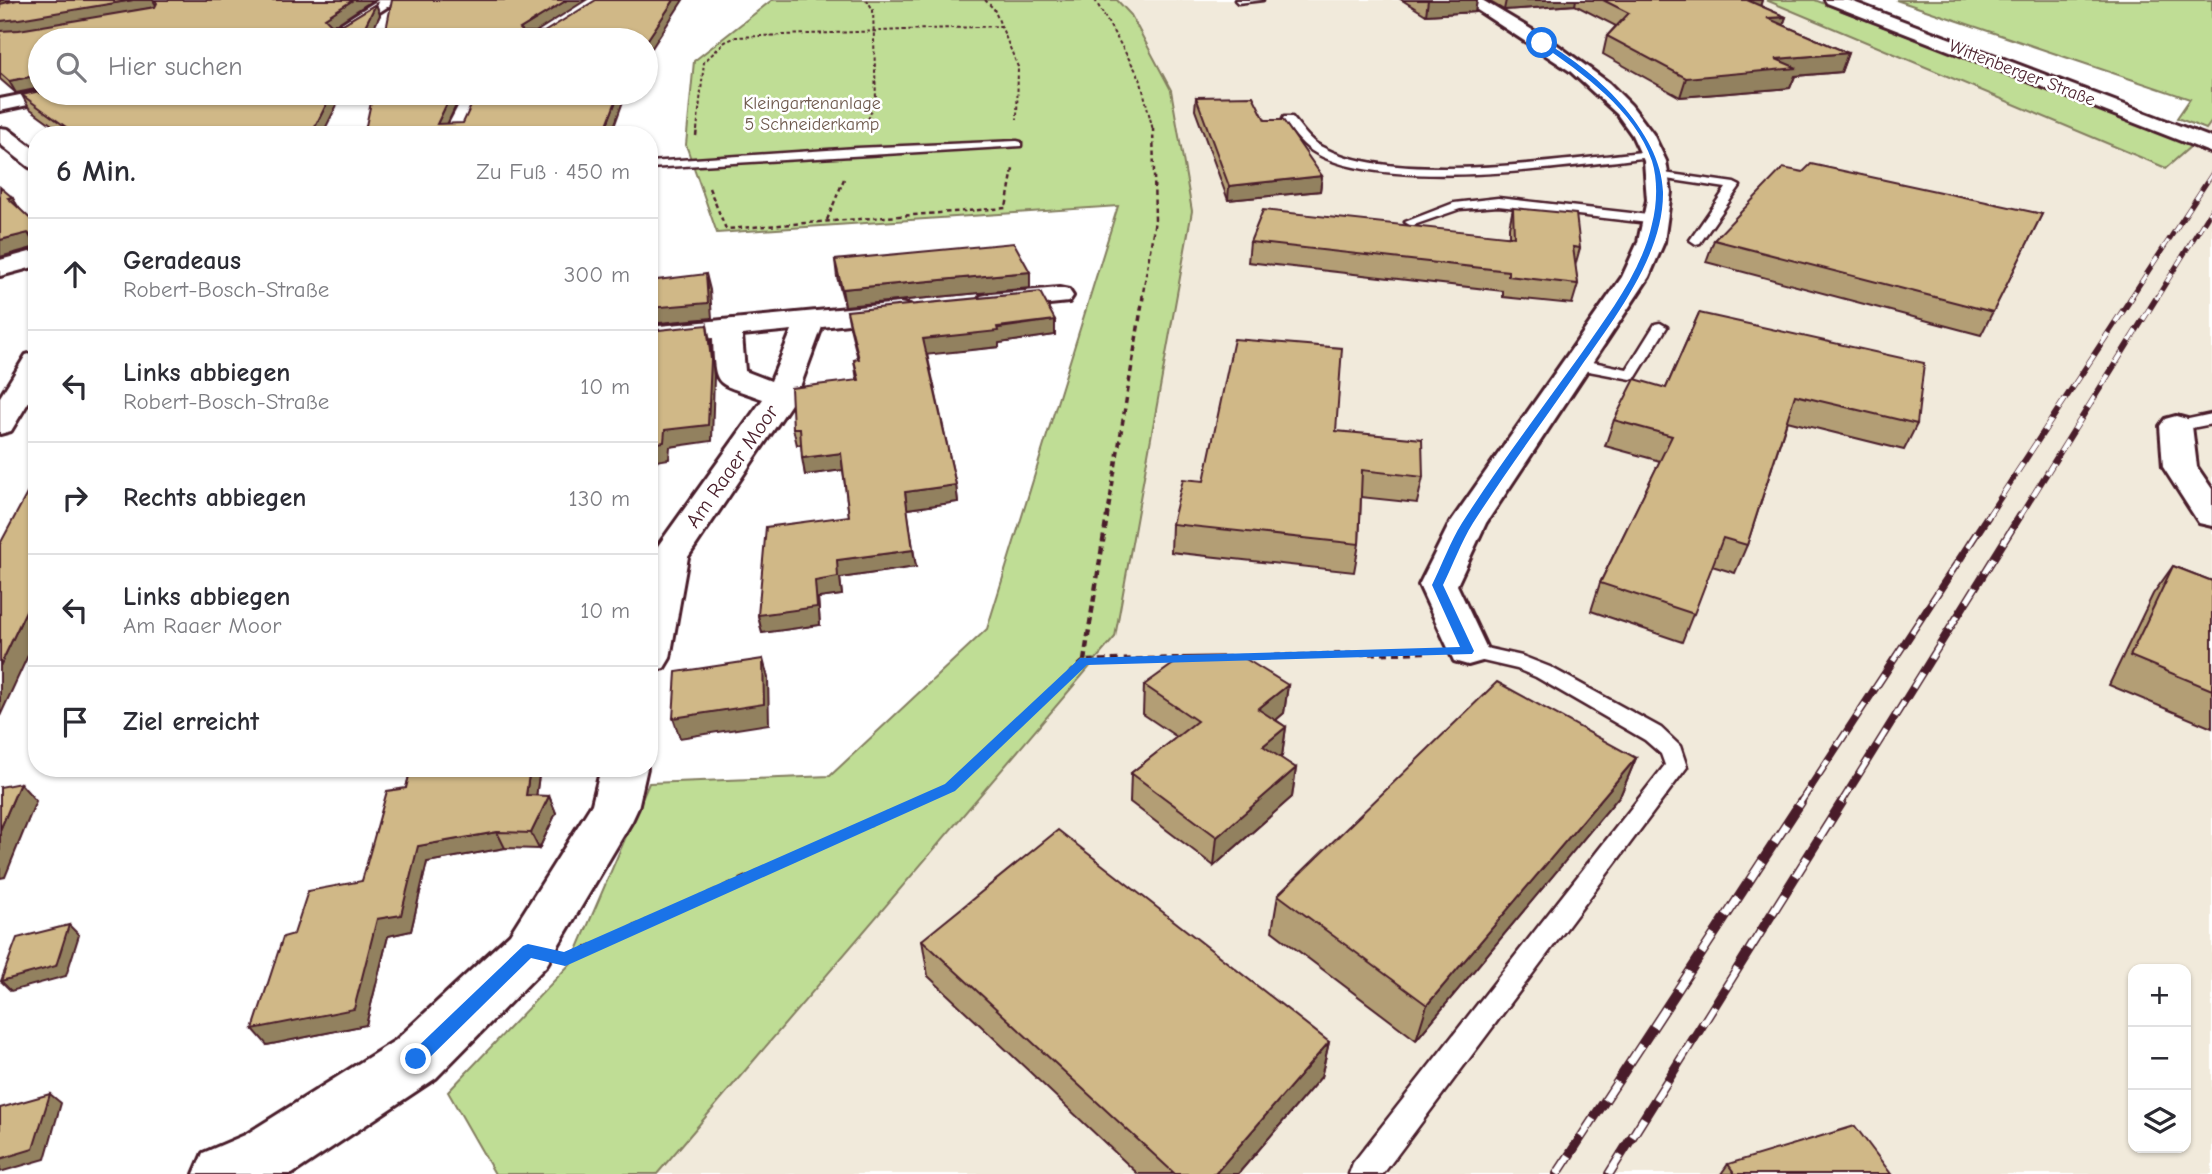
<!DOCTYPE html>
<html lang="de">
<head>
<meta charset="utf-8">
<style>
	body { margin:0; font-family:"Comic Neue",sans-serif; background:#f2f2f3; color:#2b2b33 }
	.controls { position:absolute; right:21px; bottom:21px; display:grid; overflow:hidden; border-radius:14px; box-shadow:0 2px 5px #0004 }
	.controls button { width:63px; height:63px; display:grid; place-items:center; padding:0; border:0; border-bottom:2px solid #e1e1e2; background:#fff; color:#2b2b33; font:35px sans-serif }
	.stop { position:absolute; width:21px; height:21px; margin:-16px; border:5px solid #1a73e8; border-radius:50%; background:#fff }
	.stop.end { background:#1a73e8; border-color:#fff; box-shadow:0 2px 7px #0008 }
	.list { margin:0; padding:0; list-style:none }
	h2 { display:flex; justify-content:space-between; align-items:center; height:91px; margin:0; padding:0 28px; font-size:30px }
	h2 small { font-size:23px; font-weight:400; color:#7c7c81 }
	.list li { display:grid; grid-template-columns:46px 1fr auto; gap:21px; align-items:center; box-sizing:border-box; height:112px; padding:0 28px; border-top:2px solid #e1e1e2 }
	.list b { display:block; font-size:26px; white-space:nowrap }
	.list p { margin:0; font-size:23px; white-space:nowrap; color:#7c7c81 }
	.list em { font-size:23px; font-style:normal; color:#7c7c81 }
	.icon { flex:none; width:38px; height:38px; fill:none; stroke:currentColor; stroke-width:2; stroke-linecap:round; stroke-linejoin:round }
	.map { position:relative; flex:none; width:2212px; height:1174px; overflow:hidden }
	.search { position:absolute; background:#fff; box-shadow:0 2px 5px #0004; left:28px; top:28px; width:630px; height:77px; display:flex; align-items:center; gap:18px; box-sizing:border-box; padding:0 24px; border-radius:38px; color:#7c7c81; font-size:26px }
	.panel { position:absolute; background:#fff; box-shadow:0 2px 5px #0004; left:28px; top:126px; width:630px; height:651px; border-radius:28px }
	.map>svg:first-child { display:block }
</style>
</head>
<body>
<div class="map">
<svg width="2212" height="1174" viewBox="0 0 2212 1174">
	<rect width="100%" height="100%" fill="#fff"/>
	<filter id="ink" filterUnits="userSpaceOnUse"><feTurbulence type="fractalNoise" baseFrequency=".0143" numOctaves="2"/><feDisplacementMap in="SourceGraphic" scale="14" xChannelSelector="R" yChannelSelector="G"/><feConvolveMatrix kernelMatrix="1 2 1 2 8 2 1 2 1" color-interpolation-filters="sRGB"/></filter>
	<g filter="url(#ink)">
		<path fill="#f1eadb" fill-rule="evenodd" d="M1117,0H1766L2165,168L2191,146L2212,121V1174H657L1115,637L1171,89L1131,16ZM2133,969H2186V1148H2133Z"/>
		<g fill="#bfdd95" stroke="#847e60" stroke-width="2">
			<path d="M772,0H1117L1131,15L1171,90L1192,211L1115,637L657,1174H495L448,1092L572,962L649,783L830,776L987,629L1118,206L717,233L686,145L694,61Z"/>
			<path d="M1766,0H1815L2191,146L2166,168Z"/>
			<path d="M1896,0H2212V121L2206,129L2177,118L2190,99Z"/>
		</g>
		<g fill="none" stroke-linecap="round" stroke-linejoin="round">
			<defs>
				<g id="lane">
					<path d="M1235,0H1263L1238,3Z"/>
					<path d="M1284,117H1292C1301,127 1309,141 1322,147C1396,187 1567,159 1651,151L1657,154L1651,157C1570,166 1380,195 1312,151C1300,143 1291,130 1283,119Z"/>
					<path d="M1017,141L1021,142V146L649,168V162L857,148Z"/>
					<path d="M1657,172L1734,183L1740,186L1700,243L1696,244L1690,240L1726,188L1653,177V173Z"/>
					<path d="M1498,198L1657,216L1663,220L1657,224L1498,206L1460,209L1411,226L1405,222L1454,203Z"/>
					<path d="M1660,323L1667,327L1636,377L1631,379L1578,369L1570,364L1578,359L1627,369L1655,324Z"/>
					<path d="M2212,414V424L2176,431L2168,426L2170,423Z"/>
					<path d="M1468,644L1522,656L1550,667L1661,728L1680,746L1687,767L1383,1174H1349L1353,1163L1665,765L1661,754L1645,740L1536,677L1517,669L1461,656L1458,651L1461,646Z"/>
				</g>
				<g id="street">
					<path d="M378,0H398L347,33H335L332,29Z"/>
					<path d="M1462,0H1482L1556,44L1609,83L1631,105L1653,134L1666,161L1671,192L1664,242L1649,277L1486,523L1457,585L1488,651L1482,661L1468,665L1454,661L1419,585L1450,523L1622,277L1638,242L1647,200L1644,161L1632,135L1617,114L1570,71Z"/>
					<path d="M40,91L68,93L65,97L0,111V99Z"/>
					<path d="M465,93H485L465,135H443Z"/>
					<path d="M0,128L8,129L37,151V169L29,167L0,144Z"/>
					<path d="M37,250V266L0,276V260Z"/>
					<path d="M1059,288L1069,290L1073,296L1069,302L991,310L981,308L977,302L981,296L991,294Z"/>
					<path d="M900,303L910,305L914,311L910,317L822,327L797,395L688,557L670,658L664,668L649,672L650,557L763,399C715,381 715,391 713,338L649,345V327ZM792,330L771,381L745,371L742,335Z"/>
					<path d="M37,352V388L11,431L0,434V397L26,355Z"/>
					<path d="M2176,416L2187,419L2192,426L2197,467L2212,489V526L2199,523L2163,467L2160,426L2165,419Z"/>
					<path d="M601,768H647L638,808L632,821L546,966L436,1078L292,1174H194L203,1153L245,1135L396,1040L510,934L592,804Z"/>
				</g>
				<path id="secondary" d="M1825,0H1848L2212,138V153L1827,3Z"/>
			</defs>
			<use href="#lane" stroke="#4a1f2b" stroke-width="5"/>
			<use href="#street" stroke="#4a1f2b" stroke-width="6"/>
			<use href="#secondary" stroke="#4a1f2b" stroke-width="6"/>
			<g stroke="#4a1f2b" stroke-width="2" stroke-dasharray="3.5 2.5" stroke-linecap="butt">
				<path d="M985,0L994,9L1018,67L1017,119"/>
				<path d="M1095,0L1140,78L1153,130"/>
				<path d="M866,125L876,99L873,10L867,0"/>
				<path d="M697,130L704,62L725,42L736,37L1001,26"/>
			</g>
			<g stroke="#4a1f2b" stroke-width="2.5" stroke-dasharray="4.5 3.5" stroke-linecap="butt">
				<path d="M696,136L697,128"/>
				<path d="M709,188L726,229L1006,208L1013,169"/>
				<path d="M827,220L844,179"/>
				<path d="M1142,299L1155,220L1153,128"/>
			</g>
			<path stroke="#4a1f2b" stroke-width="3.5" stroke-dasharray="6 4.5" stroke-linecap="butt" d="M1107,518L1143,297"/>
			<g stroke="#4a1f2b" stroke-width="4.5" stroke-dasharray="7 5" stroke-linecap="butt">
				<path d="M1238,657L1425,652"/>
				<path d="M1084,661L1107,516"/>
				<path d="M913,803L950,787L1084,661L1184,658"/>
			</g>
			<path stroke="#4a1f2b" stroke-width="6" stroke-dasharray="10 7" stroke-linecap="butt" d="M584,950L917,802"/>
			<use href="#lane" fill="#fff" fill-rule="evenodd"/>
			<use href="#street" fill="#fff" fill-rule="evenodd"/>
			<use href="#secondary" fill="#fff" fill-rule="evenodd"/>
			<defs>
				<g id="rail-far3">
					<path d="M2130,299L2212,174"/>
					<path d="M2156,299L2212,209"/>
				</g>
				<g id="rail-far2">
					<path d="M1987,518L2132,297"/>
					<path d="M2019,518L2157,297"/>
				</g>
				<g id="rail-far1">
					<path d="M1800,803L1988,516"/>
					<path d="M1841,803L2020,516"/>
				</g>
				<g id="rail">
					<path d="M1557,1174L1801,802"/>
					<path d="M1609,1174L1842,802"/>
				</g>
			</defs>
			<use href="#rail-far3" stroke="#4a1f2b" stroke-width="5"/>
			<use href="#rail-far2" stroke="#4a1f2b" stroke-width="6"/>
			<use href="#rail-far1" stroke="#4a1f2b" stroke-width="8"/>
			<use href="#rail" stroke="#4a1f2b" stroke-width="10"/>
			<use href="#rail-far3" stroke="#fff" stroke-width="3.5" stroke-dasharray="10" stroke-linecap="butt"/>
			<use href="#rail-far2" stroke="#fff" stroke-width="4.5" stroke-dasharray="13" stroke-linecap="butt"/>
			<use href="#rail-far1" stroke="#fff" stroke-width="5" stroke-dasharray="17" stroke-linecap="butt"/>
			<use href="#rail" stroke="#fff" stroke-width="7" stroke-dasharray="22" stroke-linecap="butt"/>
		</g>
		<g fill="#b39e74" stroke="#4a1f2b" stroke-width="2">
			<path d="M0,0H373L336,24H343L376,4L380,15L368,40H40V88L16,93L0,79Z"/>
			<path d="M1402,0H1477L1475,12L1426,15Z"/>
			<path d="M1487,0H1762L1760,6L1786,17L1783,25L1848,53L1841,72L1795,76L1790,88L1680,97L1603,54L1607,36L1616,26L1575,5L1504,10Z"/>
			<path d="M22,95L322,135H66L29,108Z"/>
			<path d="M1196,97L1265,120L1322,176L1320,191L1228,200L1195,110Z"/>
			<path d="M1803,172L2042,214L1981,335L1706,262L1714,240Z"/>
			<path d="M12,197L19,209L37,225V248L0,257Z"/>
			<path d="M1513,208L1580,248L1575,266L1578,284L1572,304L1503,297V291L1248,262L1250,242L1509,236V227Z"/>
			<path d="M835,260L1030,288L845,306L837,277Z"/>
			<path d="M847,311L1055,320V335L999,343V347L927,354L956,485L958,502L907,509L916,567L840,578L842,595L818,598L820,625L762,633L758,615L849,516L843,470L805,475L801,444L797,445L793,428L857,380L854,360L858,359L850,327Z"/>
			<path d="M1699,313L1917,424L1904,450L1787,421L1747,545L1735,573L1712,566L1682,642L1591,611L1600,583L1660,461L1605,446L1614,420L1666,388Z"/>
			<path d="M1336,431L1423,477L1417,503L1361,497L1359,544L1354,572L1171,552L1172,524L1204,481Z"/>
			<path d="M2173,566L2212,581V728L2109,685L2153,594Z"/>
			<path d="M1144,685H1288L1284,713L1276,720L1286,727L1282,756L1280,758L1296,768L1292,797L1214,866L1130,802L1131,773L1177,737L1143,714Z"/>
			<path d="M1636,758L1621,794L1416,1040L1272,931L1278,895Z"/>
			<path d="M411,768H540L536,796H549L556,813L539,849L505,848L427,862L411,931L388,936L366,1025L267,1045L294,934L362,881L406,788Z"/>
			<path d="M922,940L1329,1042L1321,1077L1238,1174H1138L928,976Z"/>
			<path d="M1728,1164L1891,1174H1721Z"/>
		</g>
		<g fill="#92815e" stroke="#4a1f2b" stroke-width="2">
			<path d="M0,0H31L0,6Z"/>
			<path d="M133,0H153L157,7L25,30L0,32V21Z"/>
			<path d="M353,0H373L329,29L325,18Z"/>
			<path d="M567,0H586L523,40L520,29Z"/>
			<path d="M674,0H683L646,57V42Z"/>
			<path d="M1428,0H1477L1475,12L1426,15Z"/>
			<path d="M1506,0H1576L1575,5L1504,10Z"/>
			<path d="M1727,0H1762L1760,7Z"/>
			<path d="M376,4L380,15L368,40H358Z"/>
			<path d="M1786,17L1780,34L1767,18Z"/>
			<path d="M1848,53L1841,72L1795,76L1790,88L1680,97L1686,78L1776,59Z"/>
			<path d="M34,76L40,88L16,93L9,81Z"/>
			<path d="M332,93H343L322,135H311Z"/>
			<path d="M452,93H462L442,135L437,124Z"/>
			<path d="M619,93H626L611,135H603Z"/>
			<path d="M1322,176L1320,191L1228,200L1229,186Z"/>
			<path d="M12,197L21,211L8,198Z"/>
			<path d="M28,233L36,247L0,257V240Z"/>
			<path d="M37,235V246L31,236Z"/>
			<path d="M1030,272V288L845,306L842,289Z"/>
			<path d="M706,274L710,290L712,318L649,324V308Z"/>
			<path d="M1055,320V335L999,343V347L925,355L923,339Z"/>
			<path d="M707,325L710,341L714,376L712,441L670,447L669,459L656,461L654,487L649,488V463L651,444L665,430Z"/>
			<path d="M841,453L843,470L805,475L802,458Z"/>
			<path d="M956,485L958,502L907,509L905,492Z"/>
			<path d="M913,550L916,567L840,578L842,595L818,598L820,625L762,633L758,615L815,581L837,560Z"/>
			<path d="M37,597V636L0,716V666L32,598Z"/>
			<path d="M763,659L768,678L769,724L680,738L673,718Z"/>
			<path d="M1288,685L1284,713L1255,738L1258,709Z"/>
			<path d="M1286,727L1282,756L1260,775L1263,746Z"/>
			<path d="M1636,758L1621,794L1416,1040L1427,1005Z"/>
			<path d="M530,768H540L534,812L526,795Z"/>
			<path d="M1296,768L1292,797L1214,866L1217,837Z"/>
			<path d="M20,783L36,801L5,877L0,878V830Z"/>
			<path d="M549,796L556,813L539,849L531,833Z"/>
			<path d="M497,832L505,848L427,862L411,931L388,936L366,1025L267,1045L253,1029L377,919L418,846Z"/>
			<path d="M69,925L79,935L66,976L11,991L1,981Z"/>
			<path d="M1329,1042L1321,1077L1238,1174H1215Z"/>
			<path d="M50,1094L61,1103L45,1159L0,1172V1159Z"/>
		</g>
		<g fill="#d0b887" stroke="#4a1f2b" stroke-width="2">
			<path d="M17,0H133L19,19L0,21V4Z"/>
			<path d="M155,0H353L325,18L331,24H343L376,4L358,40H40V77L34,76L9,81L0,73V31L19,30L155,7L157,3Z"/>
			<path d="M392,0H567L520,29L523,32H544L596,0H674L646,42V40H384Z"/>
			<path d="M1603,0H1747L1786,17L1767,18L1848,53L1776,59L1797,68L1686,78L1607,36L1629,13Z"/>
			<path d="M40,91V93H332L311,135H77L22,95Z"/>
			<path d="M373,93H452L437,124L463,123L477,93H619L603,135H364Z"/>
			<path d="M1253,96L1265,120H1283L1322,176L1229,186L1196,97Z"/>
			<path d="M1811,164L2042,214L1993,312L1714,240L1783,168L1803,172Z"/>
			<path d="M0,187L12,197L8,198L37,225V235L31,236L28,233L0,240Z"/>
			<path d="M1513,208L1576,214L1580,248L1573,247L1578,284L1508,276V271L1250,242L1263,210L1514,237Z"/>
			<path d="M1014,243L1030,272L842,289L835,260Z"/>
			<path d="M706,274L708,303L649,308V281Z"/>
			<path d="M1040,292L1055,320L997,327L998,331L923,339L956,485L905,492L913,550L837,560L838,577L815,581L817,607L758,615L766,527L849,516L841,453L802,458L800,428H793L791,388L859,380L854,360L859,359L847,311Z"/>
			<path d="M1699,313L1924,363L1917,424L1795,395L1747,545L1723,538L1694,614L1600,583L1672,436L1614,420L1635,379L1666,388Z"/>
			<path d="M707,325L711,360L708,425L665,430L664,442L651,444L649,463V331Z"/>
			<path d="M1234,339L1342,348L1336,431L1422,439L1423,477L1362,470L1359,544L1172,524L1183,479L1204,481Z"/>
			<path d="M37,475V597L32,598L0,666V544Z"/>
			<path d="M2173,566L2212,581V690L2130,656Z"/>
			<path d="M1241,656L1288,685L1258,709L1286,727L1263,746L1296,768L1217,837L1131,773L1197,721L1144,685L1183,657Z"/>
			<path d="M763,659L764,704L673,718L676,672Z"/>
			<path d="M1497,682L1636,758L1427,1005L1278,895Z"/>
			<path d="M411,768H530L526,795L549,796L531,833L497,832L418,846L401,915L377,919L354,1009L253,1029L283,937L294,934L308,891L362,881L387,791L406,788Z"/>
			<path d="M20,783L0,830V787Z"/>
			<path d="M1058,830L1329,1042L1215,1174H1175L922,940Z"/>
			<path d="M69,925L56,966L1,981L17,938Z"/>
			<path d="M50,1094L33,1149L0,1159V1108Z"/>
			<path d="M1855,1126L1891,1174H1735L1728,1164Z"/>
		</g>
	</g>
	<path fill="#1a73e8" d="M1542,41C1592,67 1662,132 1663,192C1664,257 1610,324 1575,375C1541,424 1505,473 1473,523C1461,542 1453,565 1443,585L1474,651L1472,654L1087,665L955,791L570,964L565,966L531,958L422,1065L416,1067L410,1065L407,1059L410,1054L523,946L528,944L564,952L945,784L1080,658L1460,647L1432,585C1442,565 1450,542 1462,523C1499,465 1541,410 1581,354C1608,315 1642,271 1652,224C1657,205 1658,180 1652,161C1635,110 1582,73 1540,44Z"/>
	<g text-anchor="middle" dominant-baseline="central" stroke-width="5" stroke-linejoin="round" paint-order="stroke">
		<g font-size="18" fill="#4a1f2b" stroke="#fff">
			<text transform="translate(2022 73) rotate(21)">Wittenberger Straße</text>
		</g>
		<g font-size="18" fill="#6d584b" stroke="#fff">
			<text x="812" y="103">Kleingartenanlage<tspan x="812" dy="21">5 Schneiderkamp</tspan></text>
		</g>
		<g font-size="21" fill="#4a1f2b" stroke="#fff">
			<text transform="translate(732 466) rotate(-55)">Am Raaer Moor</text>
		</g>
	</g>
</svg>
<div class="controls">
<button>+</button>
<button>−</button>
<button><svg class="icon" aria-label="layers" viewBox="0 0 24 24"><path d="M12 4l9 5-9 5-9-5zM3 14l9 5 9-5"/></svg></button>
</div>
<div class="stop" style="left:1542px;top:43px"></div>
<div class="stop end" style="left:416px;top:1059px"></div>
<div class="search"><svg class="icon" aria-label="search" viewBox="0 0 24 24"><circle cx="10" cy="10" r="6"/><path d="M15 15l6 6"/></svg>Hier suchen</div>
<section class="panel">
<h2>6 Min.<small>Zu Fuß · 450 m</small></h2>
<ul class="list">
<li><svg class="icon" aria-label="ahead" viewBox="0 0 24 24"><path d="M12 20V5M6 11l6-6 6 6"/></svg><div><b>Geradeaus</b><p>Robert-Bosch-Straße</p></div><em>300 m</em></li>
<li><svg class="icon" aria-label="left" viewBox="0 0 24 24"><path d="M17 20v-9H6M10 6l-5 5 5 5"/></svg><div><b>Links abbiegen</b><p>Robert-Bosch-Straße</p></div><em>10 m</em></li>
<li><svg class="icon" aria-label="right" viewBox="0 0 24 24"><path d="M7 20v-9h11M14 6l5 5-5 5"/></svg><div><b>Rechts abbiegen</b></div><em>130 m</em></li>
<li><svg class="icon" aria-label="left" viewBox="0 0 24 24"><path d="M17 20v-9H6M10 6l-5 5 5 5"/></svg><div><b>Links abbiegen</b><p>Am Raaer Moor</p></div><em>10 m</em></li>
<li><svg class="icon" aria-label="arrive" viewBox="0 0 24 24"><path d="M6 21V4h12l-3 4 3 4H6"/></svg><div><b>Ziel erreicht</b></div></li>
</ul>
</section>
</div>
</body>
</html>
